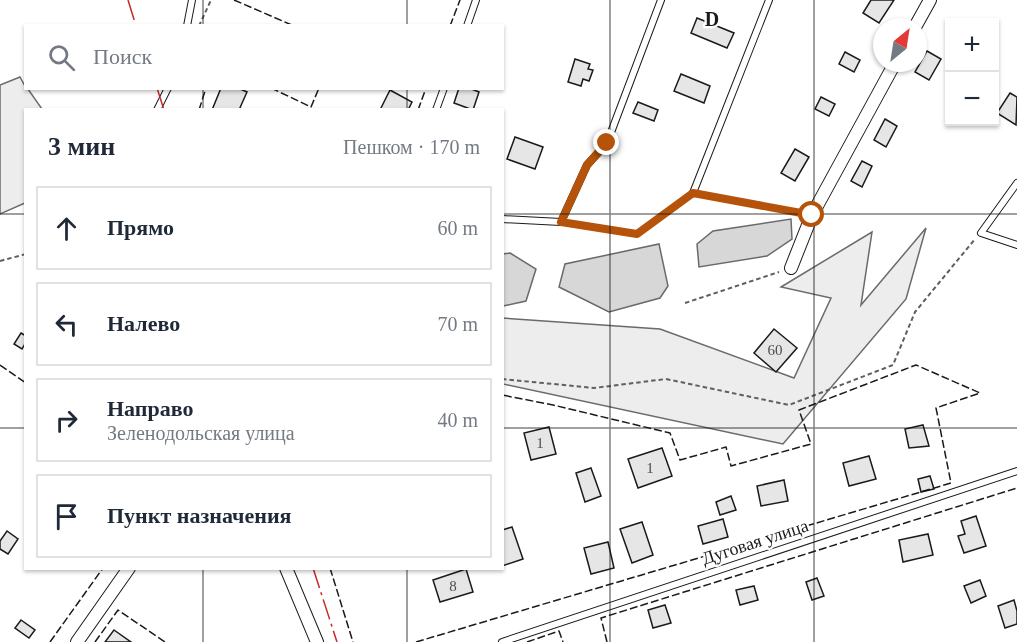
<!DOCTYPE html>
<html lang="ru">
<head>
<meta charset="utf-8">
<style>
	body { margin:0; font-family:Georgia,serif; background:#f6f6f7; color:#1f2937 }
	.controls { position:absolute; right:18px; top:18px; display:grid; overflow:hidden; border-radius:0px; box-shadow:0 2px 4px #0004 }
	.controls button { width:54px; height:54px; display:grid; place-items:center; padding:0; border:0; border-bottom:2px solid #e0e1e3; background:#fff; color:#1f2937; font:30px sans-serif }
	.compass { position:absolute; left:873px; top:18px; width:54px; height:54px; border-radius:50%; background:#fff; box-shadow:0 2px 4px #0004; rotate:30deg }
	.stop { position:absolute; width:18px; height:18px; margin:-14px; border:4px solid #b45309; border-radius:50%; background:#fff }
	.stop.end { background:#b45309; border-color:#fff; box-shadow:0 2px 6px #0008 }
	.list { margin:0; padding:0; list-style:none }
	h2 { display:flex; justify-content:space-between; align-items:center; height:78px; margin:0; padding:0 24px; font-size:26px }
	h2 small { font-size:20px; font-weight:400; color:#747a83 }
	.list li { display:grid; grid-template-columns:39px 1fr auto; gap:18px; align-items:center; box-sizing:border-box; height:84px; margin:0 12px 12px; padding:0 12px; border:2px solid #e0e1e3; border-radius:0px }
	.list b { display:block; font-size:22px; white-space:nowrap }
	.list p { margin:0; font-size:20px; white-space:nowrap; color:#747a83 }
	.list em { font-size:20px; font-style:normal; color:#747a83 }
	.icon { flex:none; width:33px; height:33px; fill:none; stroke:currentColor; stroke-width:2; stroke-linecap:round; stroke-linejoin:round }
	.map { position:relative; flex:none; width:1017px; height:642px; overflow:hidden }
	.search { position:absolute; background:#fff; box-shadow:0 2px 4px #0004; left:24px; top:24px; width:480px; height:66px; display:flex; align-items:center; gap:15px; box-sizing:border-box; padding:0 21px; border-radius:0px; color:#747a83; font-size:22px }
	.panel { position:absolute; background:#fff; box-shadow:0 2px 4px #0004; left:24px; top:108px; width:480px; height:462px; border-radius:0px }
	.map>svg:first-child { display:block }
</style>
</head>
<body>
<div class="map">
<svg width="1017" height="642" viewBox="0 0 1017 642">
	<rect width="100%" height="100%" fill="#fff"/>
	<g fill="#ededed" stroke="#6a6a6a" stroke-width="1.5">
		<path d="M20,77L26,88L28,89L42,109L26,110L25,203L0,214V85Z"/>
		<path d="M926,228L906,299L783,444L503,384L502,318L660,329L794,378L831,298L781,287L872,232L861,305Z"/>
	</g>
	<g fill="#d7d7d7" stroke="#6a6a6a" stroke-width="1.5">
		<path d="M791,219L792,239L767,256L699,267L697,244L713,231Z"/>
		<path d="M659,244L668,286L660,298L609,312L559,287L565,264Z"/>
		<path d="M510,253L536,269L526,301L503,306V254Z"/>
	</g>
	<g fill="#e6e6e6" stroke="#1a1a1a" stroke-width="1.5">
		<path d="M871,0H894L879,23L863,13Z"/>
		<path d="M697,18L734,33L727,48L691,33Z"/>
		<path d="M927,51L941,59L929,80L915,72Z"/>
		<path d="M845,52L860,60L854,72L839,64Z"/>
		<path d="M575,59L590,64L588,69L593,70L589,81L583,79L581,86L568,82Z"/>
		<path d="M681,74L710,86L704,103L674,91Z"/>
		<path d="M221,88H238L247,92L239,110H212Z"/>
		<path d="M459,88H469L479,92L473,110L454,103Z"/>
		<path d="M390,90L412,102L408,110H380Z"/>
		<path d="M1010,93L1017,97L1016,125L997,113Z"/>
		<path d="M821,97L835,104L829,116L815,109Z"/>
		<path d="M638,102L658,110L654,121L633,113Z"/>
		<path d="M885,119L897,126L886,147L874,140Z"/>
		<path d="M515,137L543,147L535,169L507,159Z"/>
		<path d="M795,149L809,157L795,181L781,173Z"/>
		<path d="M862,161L872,166L862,187L851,181Z"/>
		<path d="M774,329L797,348L776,372L754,353Z"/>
		<path d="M21,333L26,336V342L22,349L14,344Z"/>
		<path d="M923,425L929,446L909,448L905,429Z"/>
		<path d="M549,427L556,454L531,460L524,433Z"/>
		<path d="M662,448L672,476L638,488L628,459Z"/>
		<path d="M869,456L876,479L849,486L843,463Z"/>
		<path d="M591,468L601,496L585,502L576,473Z"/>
		<path d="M930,476L934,489L921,492L918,479Z"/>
		<path d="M784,480L788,501L761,506L757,486Z"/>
		<path d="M731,496L736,510L720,515L716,502Z"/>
		<path d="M976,516L986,546L964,553L958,536L965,534L961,521Z"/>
		<path d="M723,519L728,537L703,544L698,526Z"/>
		<path d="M642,522L653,555L632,563L620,529Z"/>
		<path d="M512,527L523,559L502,566V530Z"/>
		<path d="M7,531L18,539L8,554L0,549V541Z"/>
		<path d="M928,534L933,555L903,562L899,540Z"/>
		<path d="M608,542L614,568L591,574L584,548Z"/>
		<path d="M466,569L473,592L440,602L433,580Z"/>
		<path d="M817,578L824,596L812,600L806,582Z"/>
		<path d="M980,580L986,596L971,603L964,586Z"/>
		<path d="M754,586L758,600L740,605L736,590Z"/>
		<path d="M1014,600L1017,611V624L1005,628L998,606Z"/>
		<path d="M665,605L671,623L653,628L648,610Z"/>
		<path d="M21,620L35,630L29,638L15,628Z"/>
		<path d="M114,630L131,642H105Z"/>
	</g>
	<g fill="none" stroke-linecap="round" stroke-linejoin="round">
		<defs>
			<g id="lane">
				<path d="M187,26L192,0"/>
				<path d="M467,26L476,0"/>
				<path d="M157,110L168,88"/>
				<path d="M436,110L444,88"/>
				<path d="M1017,183L981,233L1017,245"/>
				<path d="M693,193L769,0"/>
				<path d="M502,219L561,222L587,165L607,143L661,0"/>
				<path d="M502,642L1017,471"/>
			</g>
			<g id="street">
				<path d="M915,27L930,0"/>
				<path d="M791,268L812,215L895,63"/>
				<path d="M286,568L317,642"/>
				<path d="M77,642L129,568"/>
			</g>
		</defs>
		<use href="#lane" stroke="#1a1a1a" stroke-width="8"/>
		<use href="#street" stroke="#1a1a1a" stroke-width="14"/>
		<g stroke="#5f5f5f" stroke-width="2" stroke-dasharray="4.5 3" stroke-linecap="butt">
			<path d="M199,26L211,0"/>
			<path d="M703,195L800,213"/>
			<path d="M570,223L637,234L684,200"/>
			<path d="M0,261L26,254"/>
			<path d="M685,303L779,272"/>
			<path d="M502,379L594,388L666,379L789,405L893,365L915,312L975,239"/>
		</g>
		<use href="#lane" stroke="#fff" stroke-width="6"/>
		<use href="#street" stroke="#fff" stroke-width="12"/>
		<g stroke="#1a1a1a" stroke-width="1.5" stroke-dasharray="8 3" stroke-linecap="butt">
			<path d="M234,0L294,26"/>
			<path d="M450,26L460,0"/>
			<path d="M271,88L311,107L319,88"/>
			<path d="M199,110L206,88"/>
			<path d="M418,110L426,88"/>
			<path d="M0,365L26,383"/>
			<path d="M330,568L353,642"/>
			<path d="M50,642L103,568"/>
			<path d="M95,642L118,610L165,642"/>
			<path d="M416,642L951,483L936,408L980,393L916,365L799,410L811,444L731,466L726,447L680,460L670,433L553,405L502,395"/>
			<path d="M527,642L559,631L563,642"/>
			<path d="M607,642L601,618L1017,488"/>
		</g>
		<g stroke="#c62828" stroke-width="1.5" stroke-dasharray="21 4.5 3 4.5" stroke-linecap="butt">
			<path d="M128,0L136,26"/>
			<path d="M157,88L164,110"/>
			<path d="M313,568L337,642"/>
		</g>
	</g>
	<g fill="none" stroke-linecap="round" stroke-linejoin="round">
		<path stroke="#b45309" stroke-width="8" d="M607,143L587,165L561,222L637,234L693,193L812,215"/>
	</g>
	<path fill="none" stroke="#1a1a1a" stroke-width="1.5" stroke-opacity="0.55" d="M203,0V26M407,0V26M610,0V642M814,0V642M203,88V110M407,88V110M0,214H26M502,214H1017M0,428H26M502,428H1017M203,568V642M407,568V642"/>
	<g text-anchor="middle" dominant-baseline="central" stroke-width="4.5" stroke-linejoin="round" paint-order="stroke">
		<g font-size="15" fill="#4d4d4d">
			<text x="775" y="350">60</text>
			<text x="540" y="443">1</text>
			<text x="650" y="468">1</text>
			<text x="453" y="586">8</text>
		</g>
		<g font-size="18" fill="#1a1a1a" stroke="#fff">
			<text transform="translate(755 542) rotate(-18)">Дуговая улица</text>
		</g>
	</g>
	<g font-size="20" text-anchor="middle" font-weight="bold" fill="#1a1a1a" stroke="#fff" stroke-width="4.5" stroke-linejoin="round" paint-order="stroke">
		<text x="712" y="26">D</text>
	</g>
</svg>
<div class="controls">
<button>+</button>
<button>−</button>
</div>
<svg class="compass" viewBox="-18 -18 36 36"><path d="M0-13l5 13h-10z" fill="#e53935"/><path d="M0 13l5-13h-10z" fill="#747a83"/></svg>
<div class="stop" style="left:812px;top:215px"></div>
<div class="stop end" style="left:607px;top:143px"></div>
<div class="search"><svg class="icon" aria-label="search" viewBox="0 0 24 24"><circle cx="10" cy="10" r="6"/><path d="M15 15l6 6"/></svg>Поиск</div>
<section class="panel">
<h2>3 мин<small>Пешком · 170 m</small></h2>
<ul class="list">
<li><svg class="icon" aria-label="ahead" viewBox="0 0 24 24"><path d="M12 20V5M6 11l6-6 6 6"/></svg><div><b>Прямо</b></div><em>60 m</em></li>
<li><svg class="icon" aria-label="left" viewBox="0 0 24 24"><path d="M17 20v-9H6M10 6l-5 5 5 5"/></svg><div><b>Налево</b></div><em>70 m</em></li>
<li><svg class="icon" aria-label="right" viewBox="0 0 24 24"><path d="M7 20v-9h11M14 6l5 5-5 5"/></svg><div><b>Направо</b><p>Зеленодольская улица</p></div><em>40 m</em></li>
<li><svg class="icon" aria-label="arrive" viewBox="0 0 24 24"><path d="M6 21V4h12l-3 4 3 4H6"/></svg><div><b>Пункт назначения</b></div></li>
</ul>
</section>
</div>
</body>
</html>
